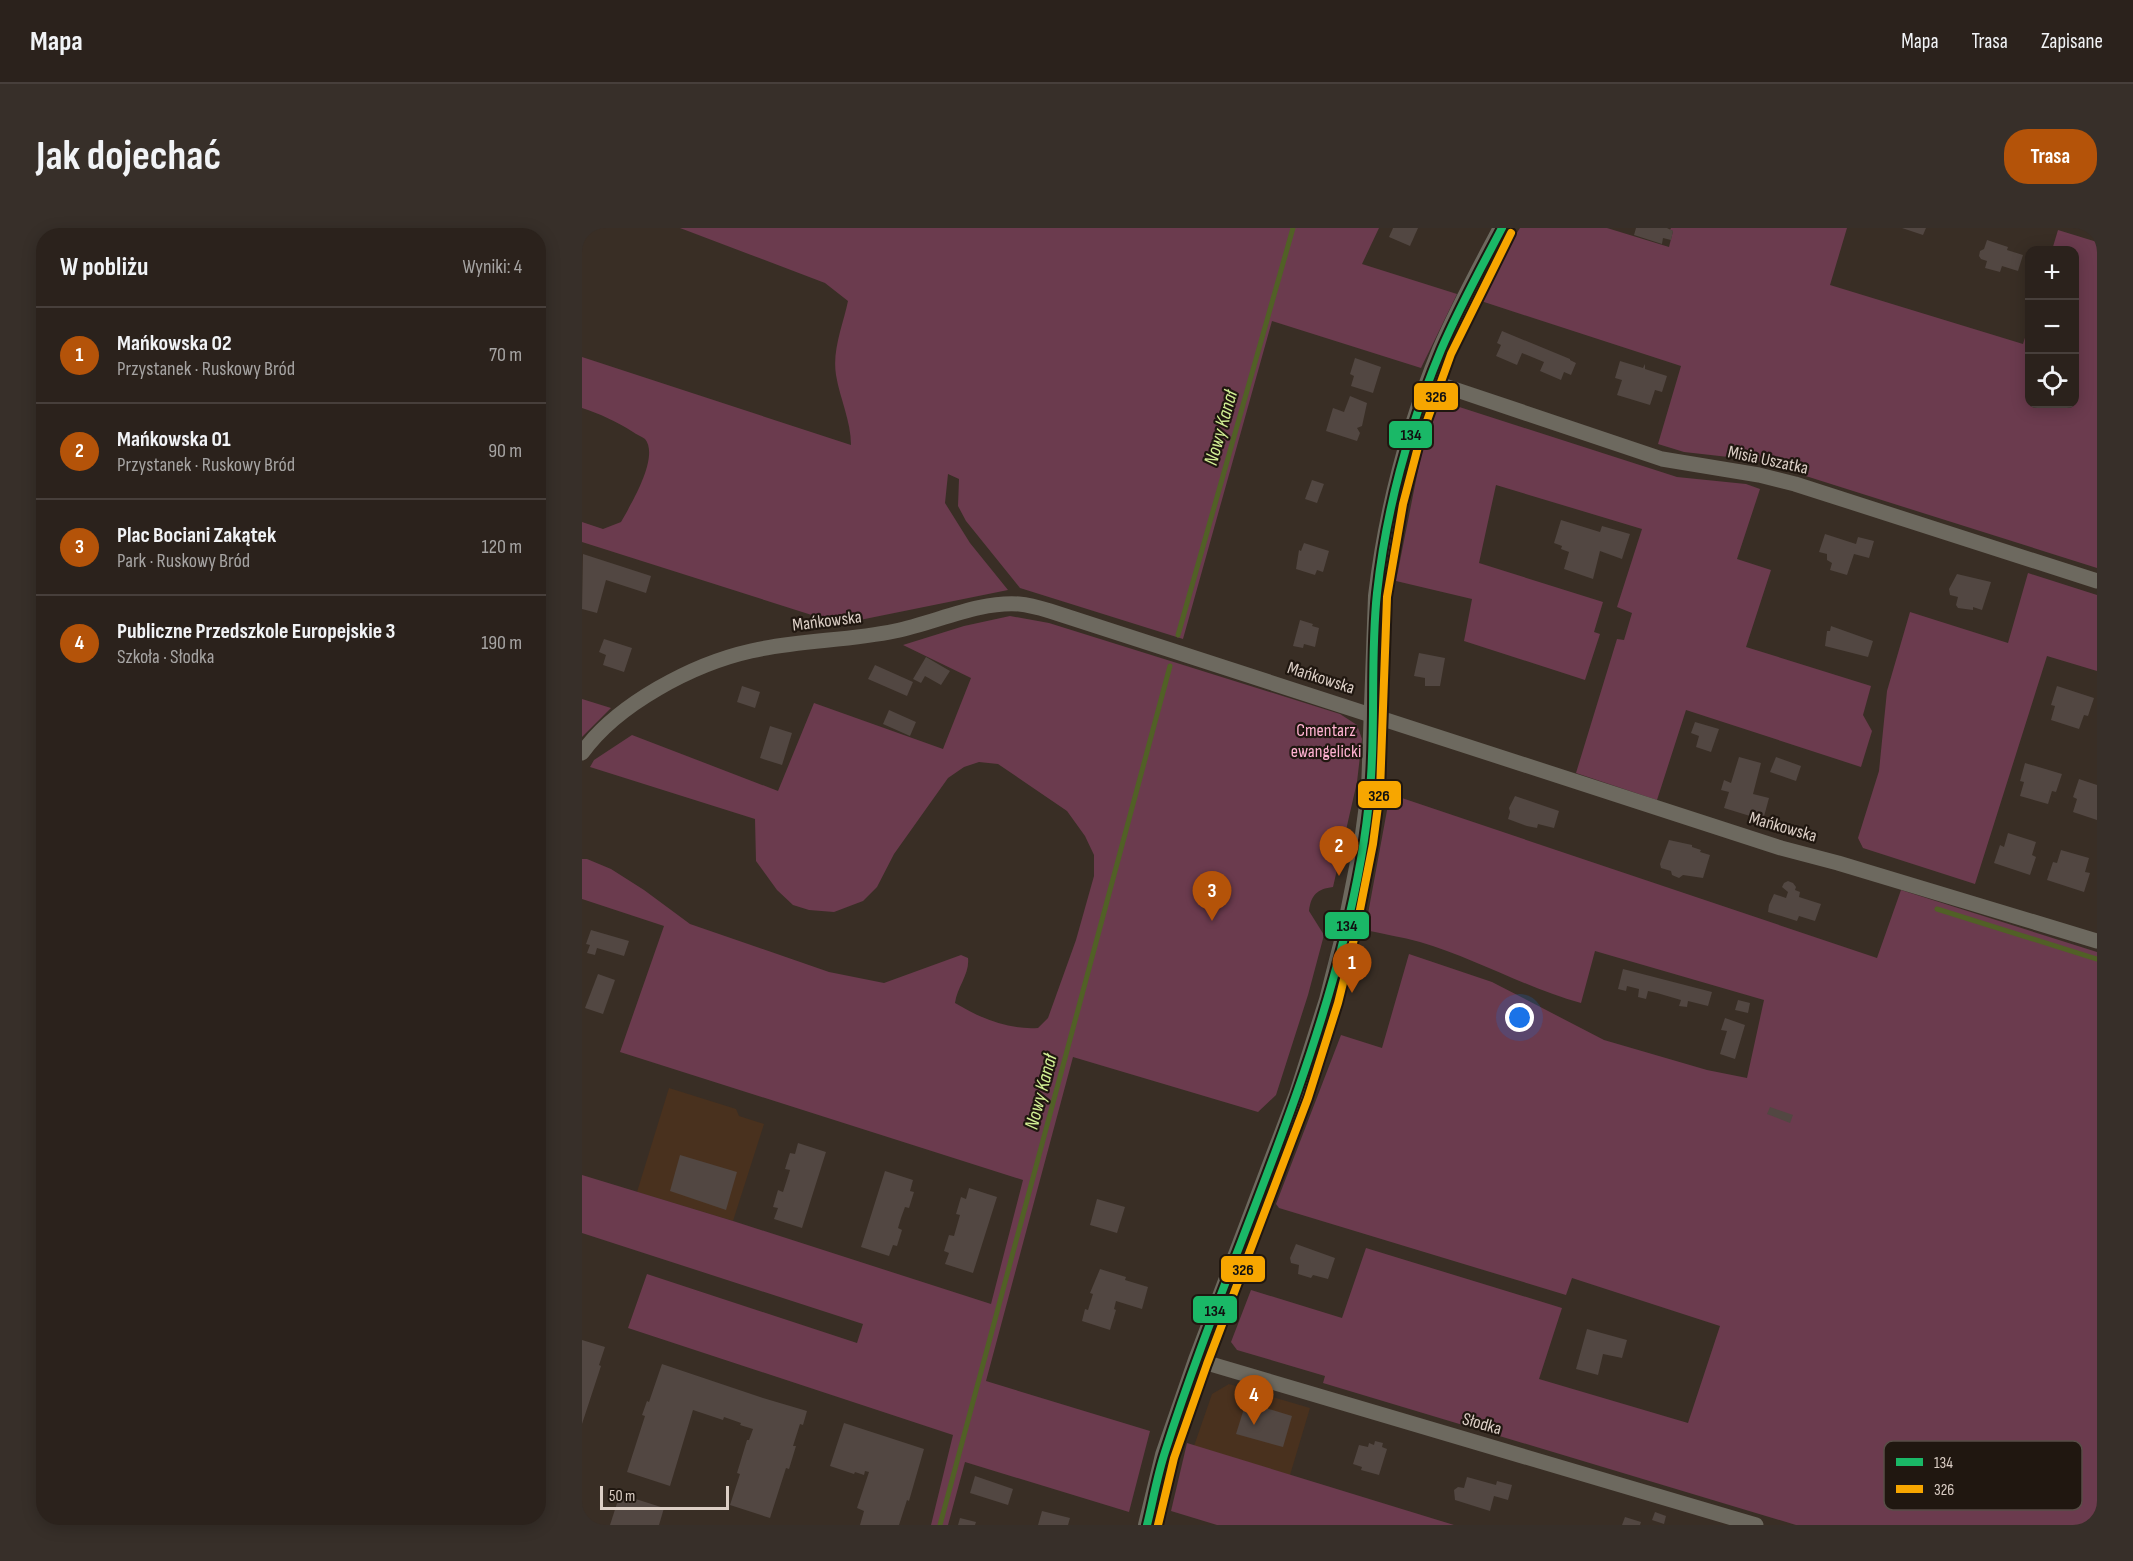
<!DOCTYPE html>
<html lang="pl">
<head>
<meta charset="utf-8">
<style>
	body { margin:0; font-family:"Sofia Sans Condensed",sans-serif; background:#372f29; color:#f1f3f6 }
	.controls { position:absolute; right:18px; top:18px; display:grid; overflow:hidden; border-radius:12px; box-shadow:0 3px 15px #0003 }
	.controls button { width:54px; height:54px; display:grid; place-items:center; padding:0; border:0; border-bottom:2px solid #473f3b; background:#2b221c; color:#f1f3f6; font:30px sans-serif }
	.scale { position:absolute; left:18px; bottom:15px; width:129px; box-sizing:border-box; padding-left:6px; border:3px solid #dccfc6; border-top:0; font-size:16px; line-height:21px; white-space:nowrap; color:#dccfc6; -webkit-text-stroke:4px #201710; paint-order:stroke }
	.you { position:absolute; left:938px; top:790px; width:21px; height:21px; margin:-15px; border:4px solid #fff; border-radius:50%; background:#1a73e8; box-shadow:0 0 0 9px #1a73e833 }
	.badge { display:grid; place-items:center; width:39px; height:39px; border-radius:50%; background:#b45309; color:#fff; font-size:20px; font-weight:700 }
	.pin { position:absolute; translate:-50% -50px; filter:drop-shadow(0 2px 3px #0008) }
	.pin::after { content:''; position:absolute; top:32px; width:21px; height:18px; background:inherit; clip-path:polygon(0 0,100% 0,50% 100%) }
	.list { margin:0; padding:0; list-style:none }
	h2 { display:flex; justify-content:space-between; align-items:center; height:78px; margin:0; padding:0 24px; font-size:26px }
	h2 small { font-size:20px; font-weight:400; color:#a6a4a3 }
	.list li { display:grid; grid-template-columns:39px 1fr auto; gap:18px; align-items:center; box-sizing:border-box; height:96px; padding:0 24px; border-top:2px solid #473f3b }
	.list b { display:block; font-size:22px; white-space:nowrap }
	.list p { margin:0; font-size:20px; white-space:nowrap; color:#a6a4a3 }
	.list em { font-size:20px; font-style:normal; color:#a6a4a3 }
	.icon { flex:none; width:33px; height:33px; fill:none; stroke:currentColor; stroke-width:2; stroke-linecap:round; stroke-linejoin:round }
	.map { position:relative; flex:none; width:1515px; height:1297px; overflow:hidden; border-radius:24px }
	header { display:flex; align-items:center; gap:36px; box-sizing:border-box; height:84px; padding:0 30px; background:#2b221c; border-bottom:2px solid #473f3b }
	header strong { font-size:28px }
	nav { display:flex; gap:33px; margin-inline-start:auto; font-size:21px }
	.intro { display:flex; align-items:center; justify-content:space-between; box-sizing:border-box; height:144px; padding:0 36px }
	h1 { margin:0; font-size:42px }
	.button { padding:15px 27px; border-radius:24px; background:#b45309; color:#fff; font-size:21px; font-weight:700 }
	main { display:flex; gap:36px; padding:0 36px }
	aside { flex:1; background:#2b221c; border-radius:24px; box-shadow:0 3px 15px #0003 }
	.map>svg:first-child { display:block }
</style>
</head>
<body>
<header>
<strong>Mapa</strong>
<nav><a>Mapa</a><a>Trasa</a><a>Zapisane</a></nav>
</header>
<div class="intro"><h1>Jak dojechać</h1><a class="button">Trasa</a></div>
<main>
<aside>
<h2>W pobliżu<small>Wyniki: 4</small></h2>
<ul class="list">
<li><span class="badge">1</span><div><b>Mańkowska 02</b><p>Przystanek · Ruskowy Bród</p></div><em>70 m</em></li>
<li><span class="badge">2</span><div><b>Mańkowska 01</b><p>Przystanek · Ruskowy Bród</p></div><em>90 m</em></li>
<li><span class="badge">3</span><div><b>Plac Bociani Zakątek</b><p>Park · Ruskowy Bród</p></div><em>120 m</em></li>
<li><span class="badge">4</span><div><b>Publiczne Przedszkole Europejskie 3</b><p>Szkoła · Słodka</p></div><em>190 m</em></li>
</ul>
</aside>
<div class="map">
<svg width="1515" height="1297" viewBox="0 0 1515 1297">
	<rect width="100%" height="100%" fill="#392e25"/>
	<g fill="#49311e">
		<path d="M87,860L154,881L157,888L182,896L151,993L55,964Z"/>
		<path d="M647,1156L728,1180L708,1247L612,1218L630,1166Z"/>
	</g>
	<g fill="#6b3b4e">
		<path d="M98,0H797L780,36L875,66L839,140L690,93L601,411L438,360L384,293L376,278L377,251L366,246L363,275L388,315L426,362L258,396L0,314V294L21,301L39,294C48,278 78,229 63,211C60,209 54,206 51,204C34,193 18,186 0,180V129L269,217C269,193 258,171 254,147C250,122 261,97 266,73L243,55Z"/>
		<path d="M938,0H1025L1087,19L1091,3L1088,2L1089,0H1265L1248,57L1441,116L1447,97L1448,176H1492V22H1470L1476,2L1515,14V340L1173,232L1102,224L1076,216L1099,138L899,73L920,29Z"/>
		<path d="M868,176L1095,249L1164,256L1178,261L1155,331L1189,342L1164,419L1289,458L1281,487L1290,503L1279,539L1104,482L1075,572L994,545L1035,411L1042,412L1050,385L1035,379L1060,301L914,257L897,335L1021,374L1012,404L1018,406L1003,452L882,413L890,371L814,353L838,232L852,185Z"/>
		<path d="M1446,345L1515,367V443L1465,428L1393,656L1281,620L1276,610L1297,543L1305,463L1328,384L1426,415Z"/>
		<path d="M428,388L467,395L758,486L775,497L780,511L775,554L751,659C735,661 729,667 727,683L742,707L726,767L694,867L676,884L491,829L404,1153L568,1203L547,1284L383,1234L366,1297H349L371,1207L46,1100L65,1046L275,1115L281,1096L0,1005V947L151,993L409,1076L441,952L38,824L82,698L0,671V631H5L29,641L62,662L108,696L247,744L302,755L379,727L386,730C388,746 375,759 373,775C398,790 426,802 456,800L466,790L494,712L512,648V627L503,608L485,583L416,536L397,534L382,539L366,550L312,626L295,659L281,673L252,684L227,682L211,677L195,662L174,633L173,591L8,539L12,532L50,507L196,563L232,475L361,521L389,450L321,417L382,398Z"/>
		<path d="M0,471L29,480L0,509Z"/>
		<path d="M808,566L1295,730L1319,662L1515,724V1297H1214L741,1155L743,1148L655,1122L649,1114L669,1062L760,1090L784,1020L980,1080L957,1151L1106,1195L1138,1098L990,1050L984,1067L697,980L694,976L759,807L800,820L827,726L910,754L1022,812L1125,842L1165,850L1182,772L1013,723L999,775C944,760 893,730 838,714C820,709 801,706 783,702Z"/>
		<path d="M605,1215L872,1297H635L589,1283Z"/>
	</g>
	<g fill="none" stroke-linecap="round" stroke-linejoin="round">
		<g stroke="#516026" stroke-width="5">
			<path d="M596,407L711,0"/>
			<path d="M1355,681L1515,731"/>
			<path d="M358,1297L588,438"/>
		</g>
	</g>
	<g fill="#524742">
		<path d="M811,0H836L828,18L807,9Z"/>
		<path d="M1054,0H1085L1091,3L1089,12L1081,10L1080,16L1052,7Z"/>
		<path d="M1320,0H1344L1341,7Z"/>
		<path d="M1405,12L1426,19L1425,22L1441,27L1436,43L1420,38L1418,44L1403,40L1405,33L1399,31L1397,28L1398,23L1402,21Z"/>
		<path d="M920,103L988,131V132L994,135L989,147L982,144L979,152L958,143L962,134L940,125L935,137L914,128L919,117L915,115Z"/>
		<path d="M773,130L799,139L791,165L769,158L772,148L768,146Z"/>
		<path d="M1038,133L1061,140L1063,136V141L1085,148L1080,164L1073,162L1068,177L1035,167L1040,152L1033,150Z"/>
		<path d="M768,168L785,175L780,198L775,200L778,205L775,213L744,203L751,180L762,184Z"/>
		<path d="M730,252L742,256L735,275L723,271Z"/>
		<path d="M979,292L1018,304L1020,298L1048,306L1040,331L1018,323L1011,351L982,341L987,324L979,321L980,318L972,315Z"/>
		<path d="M1243,306L1274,316L1276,309L1292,313L1287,330L1272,326L1265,347L1248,342L1250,335L1245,332V326L1237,324Z"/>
		<path d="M722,315L747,323L741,344L735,342L733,347L714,341L717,322L719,323Z"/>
		<path d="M1,326L69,348L64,365L24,352L15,385L0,381Z"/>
		<path d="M1375,346L1409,354L1400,382L1391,379V382L1376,380L1374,377L1376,369L1368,367L1367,361Z"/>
		<path d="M718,392L731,396L730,398L737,400L733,419L722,416L721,420L711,418Z"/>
		<path d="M1249,398L1291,413L1286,429L1243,418L1245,403H1248Z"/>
		<path d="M22,411L50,420L42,444L21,437L24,427L17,424Z"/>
		<path d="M837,425L863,430L858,458H843V450L832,448Z"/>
		<path d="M344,429L368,443L359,457L343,448L339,455L331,451Z"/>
		<path d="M293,437L331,454L325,468L286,451Z"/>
		<path d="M160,458L178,464L173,480L155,474Z"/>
		<path d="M1475,458L1512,470L1506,488L1502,487L1497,501L1469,492L1473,478L1469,477Z"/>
		<path d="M307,482L334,494L328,508L301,496Z"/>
		<path d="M1113,494L1137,501L1129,524L1114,519L1117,508L1109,505Z"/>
		<path d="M188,498L210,505L200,537L178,530Z"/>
		<path d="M1157,529L1179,535L1171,566L1187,570L1181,592L1142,580L1147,564L1139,562L1142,552L1149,555Z"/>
		<path d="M1194,529L1219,538L1214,553L1188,544Z"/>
		<path d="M1443,535L1480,546L1474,564L1470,563L1466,576L1438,568L1442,554L1438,553Z"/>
		<path d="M1497,551L1515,557V592L1491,584L1495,571L1491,569Z"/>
		<path d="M933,568L977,583L972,600L956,596L955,600L945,598L926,591L928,584L927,580Z"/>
		<path d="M1426,605L1454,614L1450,627L1454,629L1448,647L1412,635L1418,617L1422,619Z"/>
		<path d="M1087,612L1110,617V619L1119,622L1118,624L1128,627L1121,650L1101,647L1097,650L1090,647L1089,643L1079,640L1078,636Z"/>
		<path d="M1479,622L1507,630L1503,644L1508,645L1502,664L1465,652L1471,634L1475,635Z"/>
		<path d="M1206,653L1211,655L1214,659L1213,662L1218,664L1217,669L1239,676L1233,693L1217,688L1215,693L1186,684L1187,677L1192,666L1204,670L1206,664L1200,659L1202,655Z"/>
		<path d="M9,702L47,713L42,728L15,720L13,727L5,725L8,717L4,716Z"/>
		<path d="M1041,741L1130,764L1126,778L1106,773L1105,779L1097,778L1099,772L1075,765L1066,763L1064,771L1056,769L1057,761L1045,758L1044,763L1036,761Z"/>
		<path d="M16,746L33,752L21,786L3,780Z"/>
		<path d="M1156,772L1168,775L1166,785L1153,782Z"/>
		<path d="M1143,790L1163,797L1153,831L1138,826L1145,803L1139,802Z"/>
		<path d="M1188,879L1211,887L1208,895L1185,886Z"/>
		<path d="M216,915L244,924L220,1000L192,991L196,980L191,979L196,962L201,964L208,942L203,941L208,925L213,926Z"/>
		<path d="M98,927L155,944L144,982L88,963Z"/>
		<path d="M303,943L331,952L328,963L332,964L327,980L323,979L319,990L316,1000L320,1002L315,1018L311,1017L307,1028L279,1019Z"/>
		<path d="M387,960L415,969L391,1045L363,1036L367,1025L362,1023L367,1007L372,1008L378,987L374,986L379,969L384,971Z"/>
		<path d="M515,971L543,979L535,1005L508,997Z"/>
		<path d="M714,1016L753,1030L746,1051L731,1047L729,1050L716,1046L717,1037L709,1035L708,1030Z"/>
		<path d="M518,1041L544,1049L543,1052L566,1059L560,1081L534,1073L532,1081L534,1082L528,1102L500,1093L503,1081L506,1082L511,1066L508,1065Z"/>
		<path d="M1005,1101L1045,1112L1040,1130L1021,1126L1016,1147L994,1141Z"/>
		<path d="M0,1112L23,1119L17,1137L19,1138L0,1196Z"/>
		<path d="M80,1136L181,1170L225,1183L221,1197L218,1196L211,1218H214L207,1241L204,1240L188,1290L148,1277L158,1246L155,1245L165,1212H167L171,1201L158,1197L159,1195L142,1189L141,1192L111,1182L88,1258L45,1244L63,1188L60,1187L65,1173L67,1174Z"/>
		<path d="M664,1174L710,1188L701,1219L654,1206Z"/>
		<path d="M262,1195L342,1221L327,1273L325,1272L317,1297H278L282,1283L275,1280L287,1244L283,1243L282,1247L273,1244L272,1246L248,1238Z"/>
		<path d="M793,1213L801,1215L800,1219L805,1221L797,1247L779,1242L780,1239L771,1236L777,1217L786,1219L787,1215L792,1217Z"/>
		<path d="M393,1248L431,1261L426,1277L388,1265Z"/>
		<path d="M885,1249L914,1257L915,1253L930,1257L926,1272L912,1268L908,1283L873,1272L872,1262L876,1259L882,1260Z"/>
		<path d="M38,1266L82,1280L77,1297H28Z"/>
		<path d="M460,1283L488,1290L486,1297H456Z"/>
		<path d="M1073,1284L1084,1288L1082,1296L1070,1292Z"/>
		<path d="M1043,1289L1059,1294L1058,1297H1040Z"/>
		<path d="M378,1290L394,1294L393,1297H376Z"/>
	</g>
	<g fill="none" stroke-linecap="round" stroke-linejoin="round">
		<g stroke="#6d695f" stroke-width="15">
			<path d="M848,153L1080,231L1177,247L1213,256L1515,353"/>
			<path d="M0,525C35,476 111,436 169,423C216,412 266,413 313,403C353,395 397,373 437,376C448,377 458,380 468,383L1199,620L1256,635L1515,713"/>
			<path d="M615,1132L1174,1297"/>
		</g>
		<path stroke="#6d695f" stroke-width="18" d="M565,1297L582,1227L615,1132L716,866L746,772L763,705L781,614L788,562L795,368C805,284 827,200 859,122C877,80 899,40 920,0"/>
		<defs>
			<path id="bus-1" d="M565,1297C571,1273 575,1248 583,1224C638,1051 718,887 762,710C774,662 784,611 788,562C794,497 788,430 795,365C804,282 827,199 859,122C877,80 899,40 920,0"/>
			<path id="bus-2" d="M576,1297L592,1230L625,1136L726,870L756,775L773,707L791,616L798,563L805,369L821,276L837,215L869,126L929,5"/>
		</defs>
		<use href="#bus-1" stroke="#201710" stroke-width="12"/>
		<use href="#bus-2" stroke="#201710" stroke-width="12"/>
		<use href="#bus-1" stroke="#1ab867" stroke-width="8"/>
		<use href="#bus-2" stroke="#f7a600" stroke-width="8"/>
	</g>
	<g text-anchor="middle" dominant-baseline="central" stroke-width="4.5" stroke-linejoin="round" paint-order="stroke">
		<g font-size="18" fill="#dccfc6" stroke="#201710">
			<text transform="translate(1186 232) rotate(12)">Misia Uszatka</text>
			<text transform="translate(245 393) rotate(-7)">Mańkowska</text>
			<text transform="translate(739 450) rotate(18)">Mańkowska</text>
			<text transform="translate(1201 599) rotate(16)">Mańkowska</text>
			<text transform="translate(900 1196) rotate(16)">Słodka</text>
		</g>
		<g font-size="18" fill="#ffb2d1" stroke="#201710">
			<text x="744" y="502">Cmentarz<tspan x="744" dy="21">ewangelicki</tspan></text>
		</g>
		<g font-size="20" font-style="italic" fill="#d2f094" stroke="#201710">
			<text transform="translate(639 200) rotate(-74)">Nowy Kanał</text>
			<text transform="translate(459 864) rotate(-75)">Nowy Kanał</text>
		</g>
	</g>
	<rect x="1302" y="1213" width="198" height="69" rx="9" fill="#201710" stroke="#584e47" stroke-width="1.5"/>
	<rect x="1314" y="1230" width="27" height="8" fill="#1ab867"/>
	<rect x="1314" y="1257" width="27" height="8" fill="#f7a600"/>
	<g font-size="16" fill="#dccfc6">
		<text x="1352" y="1240">134</text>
		<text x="1352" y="1267">326</text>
	</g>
	<g stroke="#201710" stroke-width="2">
		<rect x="831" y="154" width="46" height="29" rx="6" fill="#f7a600"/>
		<rect x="806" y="192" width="45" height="29" rx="6" fill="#1ab867"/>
		<rect x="775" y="552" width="45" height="29" rx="6" fill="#f7a600"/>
		<rect x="742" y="683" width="46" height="29" rx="6" fill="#1ab867"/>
		<rect x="638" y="1027" width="46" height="28" rx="6" fill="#f7a600"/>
		<rect x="610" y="1067" width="46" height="29" rx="6" fill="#1ab867"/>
	</g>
	<g font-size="16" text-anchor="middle" font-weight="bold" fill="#111">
		<text x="854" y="174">326</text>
		<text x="829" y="212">134</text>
		<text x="797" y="573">326</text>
		<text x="765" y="703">134</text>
		<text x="661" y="1047">326</text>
		<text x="633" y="1088">134</text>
	</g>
</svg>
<div class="controls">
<button>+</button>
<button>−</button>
<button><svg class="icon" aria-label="locate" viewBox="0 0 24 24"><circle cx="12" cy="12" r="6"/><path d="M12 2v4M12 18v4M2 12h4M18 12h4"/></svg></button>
</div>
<div class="scale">50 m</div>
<div class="you"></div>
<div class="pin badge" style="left:770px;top:765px">1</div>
<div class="pin badge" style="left:757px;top:648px">2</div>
<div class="pin badge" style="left:630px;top:693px">3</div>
<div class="pin badge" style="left:672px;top:1197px">4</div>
</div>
</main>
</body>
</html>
